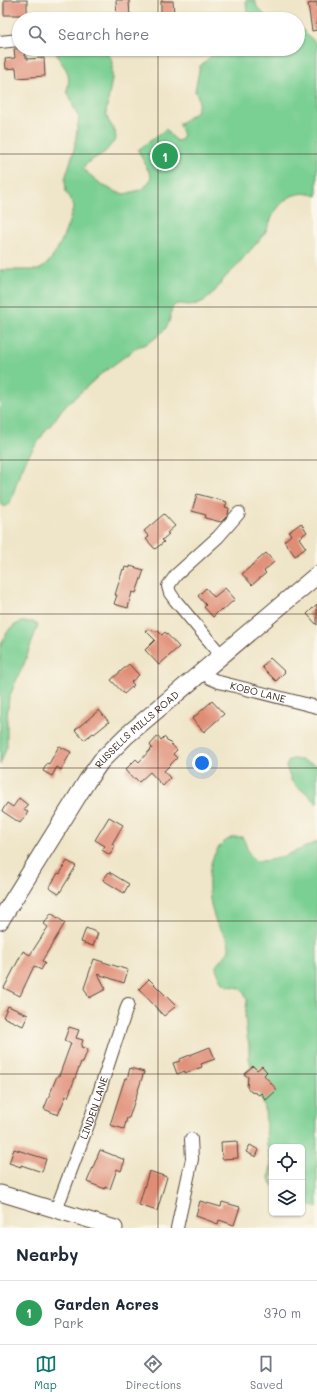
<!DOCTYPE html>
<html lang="en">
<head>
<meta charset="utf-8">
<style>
	body { margin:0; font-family:Mali,sans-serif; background:#f6f6f7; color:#1f2937 }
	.controls { position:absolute; right:12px; bottom:12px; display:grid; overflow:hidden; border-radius:6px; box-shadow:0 1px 3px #0004 }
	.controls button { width:36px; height:36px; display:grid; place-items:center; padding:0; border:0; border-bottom:1px solid #e0e1e3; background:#fff; color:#1f2937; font:20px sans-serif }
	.you { position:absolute; left:202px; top:763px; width:14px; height:14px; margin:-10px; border:3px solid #fff; border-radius:50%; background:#1a73e8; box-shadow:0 0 0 6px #1a73e833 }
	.badge { display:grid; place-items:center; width:26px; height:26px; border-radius:50%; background:#0f766e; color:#fff; font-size:13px; font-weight:700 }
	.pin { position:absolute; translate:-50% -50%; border:2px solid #fff; box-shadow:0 1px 4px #0006 }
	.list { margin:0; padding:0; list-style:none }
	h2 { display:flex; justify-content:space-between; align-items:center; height:52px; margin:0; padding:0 16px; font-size:17px }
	h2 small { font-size:13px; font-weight:400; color:#747a83 }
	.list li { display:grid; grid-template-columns:26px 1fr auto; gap:12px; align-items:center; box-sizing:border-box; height:64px; padding:0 16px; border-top:1px solid #e0e1e3 }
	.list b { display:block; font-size:15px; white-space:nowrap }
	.list p { margin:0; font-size:13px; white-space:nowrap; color:#747a83 }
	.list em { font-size:13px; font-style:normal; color:#747a83 }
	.icon { flex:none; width:22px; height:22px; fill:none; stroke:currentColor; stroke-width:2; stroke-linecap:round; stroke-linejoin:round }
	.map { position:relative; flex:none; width:317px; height:1228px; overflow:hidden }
	.search { position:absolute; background:#fff; box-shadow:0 1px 3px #0004; left:12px; right:12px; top:12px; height:44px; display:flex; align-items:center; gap:10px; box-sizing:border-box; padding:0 14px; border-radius:22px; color:#747a83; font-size:15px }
	.sheet { height:116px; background:#fff }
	nav { display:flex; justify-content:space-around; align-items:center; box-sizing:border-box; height:56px; border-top:1px solid #e0e1e3; background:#fff; font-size:11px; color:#747a83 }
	nav a { display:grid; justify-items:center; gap:2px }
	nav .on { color:#0f766e }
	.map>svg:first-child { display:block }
</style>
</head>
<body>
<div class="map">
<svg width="317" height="1228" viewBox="0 0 317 1228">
	<rect width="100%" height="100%" fill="#fbf7ec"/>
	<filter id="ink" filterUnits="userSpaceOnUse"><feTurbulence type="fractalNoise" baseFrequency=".025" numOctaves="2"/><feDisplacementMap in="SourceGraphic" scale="8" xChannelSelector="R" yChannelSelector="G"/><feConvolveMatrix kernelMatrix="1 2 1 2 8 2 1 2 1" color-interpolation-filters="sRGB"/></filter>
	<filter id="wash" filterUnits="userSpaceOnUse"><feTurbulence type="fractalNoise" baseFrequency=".012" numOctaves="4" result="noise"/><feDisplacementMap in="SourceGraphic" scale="16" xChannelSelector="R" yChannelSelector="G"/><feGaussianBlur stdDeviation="0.9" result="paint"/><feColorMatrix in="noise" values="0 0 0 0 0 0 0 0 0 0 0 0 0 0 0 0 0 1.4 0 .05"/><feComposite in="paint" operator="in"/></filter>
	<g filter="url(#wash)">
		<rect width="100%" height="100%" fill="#efe5c8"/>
		<g fill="#7acf93" stroke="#5a7c58">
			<path d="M246,0H255L257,7L269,19H246L247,13Z"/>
			<path d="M298,28L304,31L317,44V196C297,189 284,197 273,215C270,221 268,228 264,234C257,244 247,253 239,263C235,270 227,274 223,280C215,292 208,302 193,305C187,306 180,302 175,305C170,308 171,317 169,322C167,330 148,346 139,346L101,374L62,409L54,421L46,430L27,458L19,476L10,503L5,507L0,503V270H38C57,262 68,225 74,206L66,192L65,179L74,150L79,118C74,110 71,100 67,91C73,66 61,70 55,49H103L112,59V79L106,112L108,120L115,131L116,139L105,152L87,163L83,169L102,185L116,192L125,194L143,189L149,182L151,176L138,150L166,129L176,141L181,140L183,136L180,127V123L195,113L198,107L199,99L195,91L200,66L219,49H298Z"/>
			<path d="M21,622H33L38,625L24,664L15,683L12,691L9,697L7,717V746L0,765V647C6,634 7,628 21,622Z"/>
			<path d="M293,759L301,760L317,765V804L304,791L298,788L292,782L286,767L289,760Z"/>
			<path d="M233,837H242L244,840L249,854L256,861C276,862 295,851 313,844L317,841V1207L302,1203V1147H272V1187L269,1178L271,1164L267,1146L265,1109L255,1080L249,1058V1044L247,1037L245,1016L247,1000L245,994L240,988L228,986L223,983L216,969C217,966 219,963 220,961C224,955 230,954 229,946C228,936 220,930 216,922C206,896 202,849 233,837Z"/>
		</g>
		<g id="blocks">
			<g fill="#e08d76">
				<rect x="4" y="0" width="23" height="15"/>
				<path d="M116,0H129L130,19H117Z"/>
				<path d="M161,1H173L174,14H161Z"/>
				<path d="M317,2V30L312,31L308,4Z"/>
				<path d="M14,49H24L25,57H27V59L44,58L45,76L17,78L16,68L6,69L5,59L15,58Z"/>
				<path d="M197,494L227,502L225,507L229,508L228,515L221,522L205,518L206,515L192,511Z"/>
				<path d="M164,514L175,526L167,533L169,534L162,540L164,542L155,549L146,539L149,537L144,531Z"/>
				<path d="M301,523L307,532L299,538L306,548L295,556L284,541L291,535L289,532Z"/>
				<path d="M266,553L274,562L264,571L266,573L252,585L242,574Z"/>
				<path d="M130,566L144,570L136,593L132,592L128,608L114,604L117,595H115L123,569L124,570L125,567L130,568Z"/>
				<path d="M206,588L214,597L225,588L235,599L222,611L221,609L213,617L204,607L206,605L198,596Z"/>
				<path d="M317,604V625L307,614Z"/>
				<path d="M145,630L158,631L162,635L165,632L179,647L159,665L145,650L155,640Z"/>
				<path d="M270,658L285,672L276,681L262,667Z"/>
				<path d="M129,664L139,675L131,682L134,685L124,694L111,680Z"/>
				<path d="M212,701L224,714L204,732L192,719Z"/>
				<path d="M99,710L109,722L94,734L93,733L84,740L75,730Z"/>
				<path d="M158,736L161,740L164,737L177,750L173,754L177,758L164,771L170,778L163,786L150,772L139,782L135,778L133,779L125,770L136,759L139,762L152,748L150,745Z"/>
				<path d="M59,746L71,752L61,770L57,767L52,776L43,771L47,763L49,764Z"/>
				<path d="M19,798L28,805L24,810L28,812L20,823L2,811L7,803L13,807Z"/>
				<path d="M109,817L123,825L112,844L115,846L110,855L102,850L105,846L95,840Z"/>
				<path d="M67,861L76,866L59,894L49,888L58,873L60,874Z"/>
				<path d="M109,872L129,884L124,893L103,880Z"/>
				<path d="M51,913L65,923L42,961L45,963L41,970L34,966L20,996L4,988L23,951L30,955L48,927L44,924Z"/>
				<path d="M86,928L98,933L93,946L81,942Z"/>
				<path d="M94,959L128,970L124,983L98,974L106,989L89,998L84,988Z"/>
				<path d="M149,979L176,1006L164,1016L139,989Z"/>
				<path d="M8,1006L28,1015L23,1026L3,1017Z"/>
				<path d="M69,1027L79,1030L76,1038L83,1040L81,1047L88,1049L83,1062H81L68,1097L66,1096L58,1115L44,1109L57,1076H59L71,1043L64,1041Z"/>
				<path d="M210,1047L215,1059L201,1064L202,1067L185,1073V1071L177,1074L173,1063L180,1061V1059Z"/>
				<path d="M253,1066L257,1070L262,1066L267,1072L264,1075L277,1090L266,1100L261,1093L259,1095L256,1093L251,1092L247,1087L248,1077L244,1074Z"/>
				<path d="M130,1068L144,1072L129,1118H127L124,1129L110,1125L125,1078L127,1079Z"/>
				<path d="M237,1141L238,1158L222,1159L221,1142Z"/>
				<path d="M250,1145L259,1150L256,1157L246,1152Z"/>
				<path d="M14,1149L46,1159L42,1172L21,1165V1167L9,1163Z"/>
				<path d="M100,1150L125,1160L121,1171L117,1169L110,1189L105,1187V1189L87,1182Z"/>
				<path d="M149,1171L167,1177L157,1211L139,1205Z"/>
				<path d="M200,1201L221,1207L222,1202L240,1207L234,1225L219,1220L218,1224L196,1216Z"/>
			</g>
		</g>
	</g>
	<g filter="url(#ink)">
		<use href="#blocks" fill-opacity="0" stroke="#564638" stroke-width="1"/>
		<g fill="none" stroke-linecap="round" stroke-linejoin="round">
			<defs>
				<g id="minor">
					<path d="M0,42L19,40"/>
					<path d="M221,655L175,600L170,593L168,586L176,575L218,537L239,513"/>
					<path id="s1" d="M203,671L210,678L219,682L317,707"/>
					<path id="s2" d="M56,1210L91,1117L128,1004"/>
					<path d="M177,1228L192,1159L191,1139"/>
				</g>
				<path id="tertiary" d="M0,1193L115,1228"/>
				<g id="secondary">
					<path id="s3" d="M0,921L87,781L101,761L126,736L317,575"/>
				</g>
			</defs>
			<use href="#minor" stroke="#564638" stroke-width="14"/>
			<use href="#tertiary" stroke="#564638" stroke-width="17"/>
			<use href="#secondary" stroke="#564638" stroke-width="19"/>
			<use href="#minor" stroke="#fff" stroke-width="12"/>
			<use href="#tertiary" stroke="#fff" stroke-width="15"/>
			<use href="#secondary" stroke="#fff" stroke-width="17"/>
		</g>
	</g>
	<path fill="none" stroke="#3b2a1e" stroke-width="1" stroke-opacity="0.55" d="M158,0V19M158,49V1228M0,154H317M0,307H317M0,460H317M0,614H317M0,768H317M0,921H317M0,1074H317"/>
	<g text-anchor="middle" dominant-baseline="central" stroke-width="3" stroke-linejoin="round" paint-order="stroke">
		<g font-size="10" fill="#3b2a1e" stroke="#fbf7ec">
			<text stroke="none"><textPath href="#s1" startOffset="60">KOBO LANE</textPath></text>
			<text stroke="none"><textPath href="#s3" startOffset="237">RUSSELLS MILLS ROAD</textPath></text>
			<text stroke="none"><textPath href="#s2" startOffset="109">LINDEN LANE</textPath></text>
		</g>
	</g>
</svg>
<div class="controls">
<button><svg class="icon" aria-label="locate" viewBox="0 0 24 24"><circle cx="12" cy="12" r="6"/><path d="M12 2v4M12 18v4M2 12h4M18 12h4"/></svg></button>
<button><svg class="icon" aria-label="layers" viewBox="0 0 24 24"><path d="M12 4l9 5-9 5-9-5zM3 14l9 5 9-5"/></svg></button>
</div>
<div class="you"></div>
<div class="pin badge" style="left:165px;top:156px;background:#2e9e5b">1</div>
<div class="search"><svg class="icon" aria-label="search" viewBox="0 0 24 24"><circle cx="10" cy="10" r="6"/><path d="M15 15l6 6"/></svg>Search here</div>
</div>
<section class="sheet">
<h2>Nearby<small></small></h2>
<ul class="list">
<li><span class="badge" style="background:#2e9e5b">1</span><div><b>Garden Acres</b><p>Park</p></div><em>370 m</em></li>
</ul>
</section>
<nav>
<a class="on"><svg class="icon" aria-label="map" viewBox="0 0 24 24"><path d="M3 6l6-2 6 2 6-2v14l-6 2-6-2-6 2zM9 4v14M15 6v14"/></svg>Map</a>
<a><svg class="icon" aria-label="directions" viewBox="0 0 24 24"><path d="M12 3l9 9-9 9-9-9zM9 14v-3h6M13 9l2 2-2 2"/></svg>Directions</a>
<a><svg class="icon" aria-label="saved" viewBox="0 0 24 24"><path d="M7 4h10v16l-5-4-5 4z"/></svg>Saved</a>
</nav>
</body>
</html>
